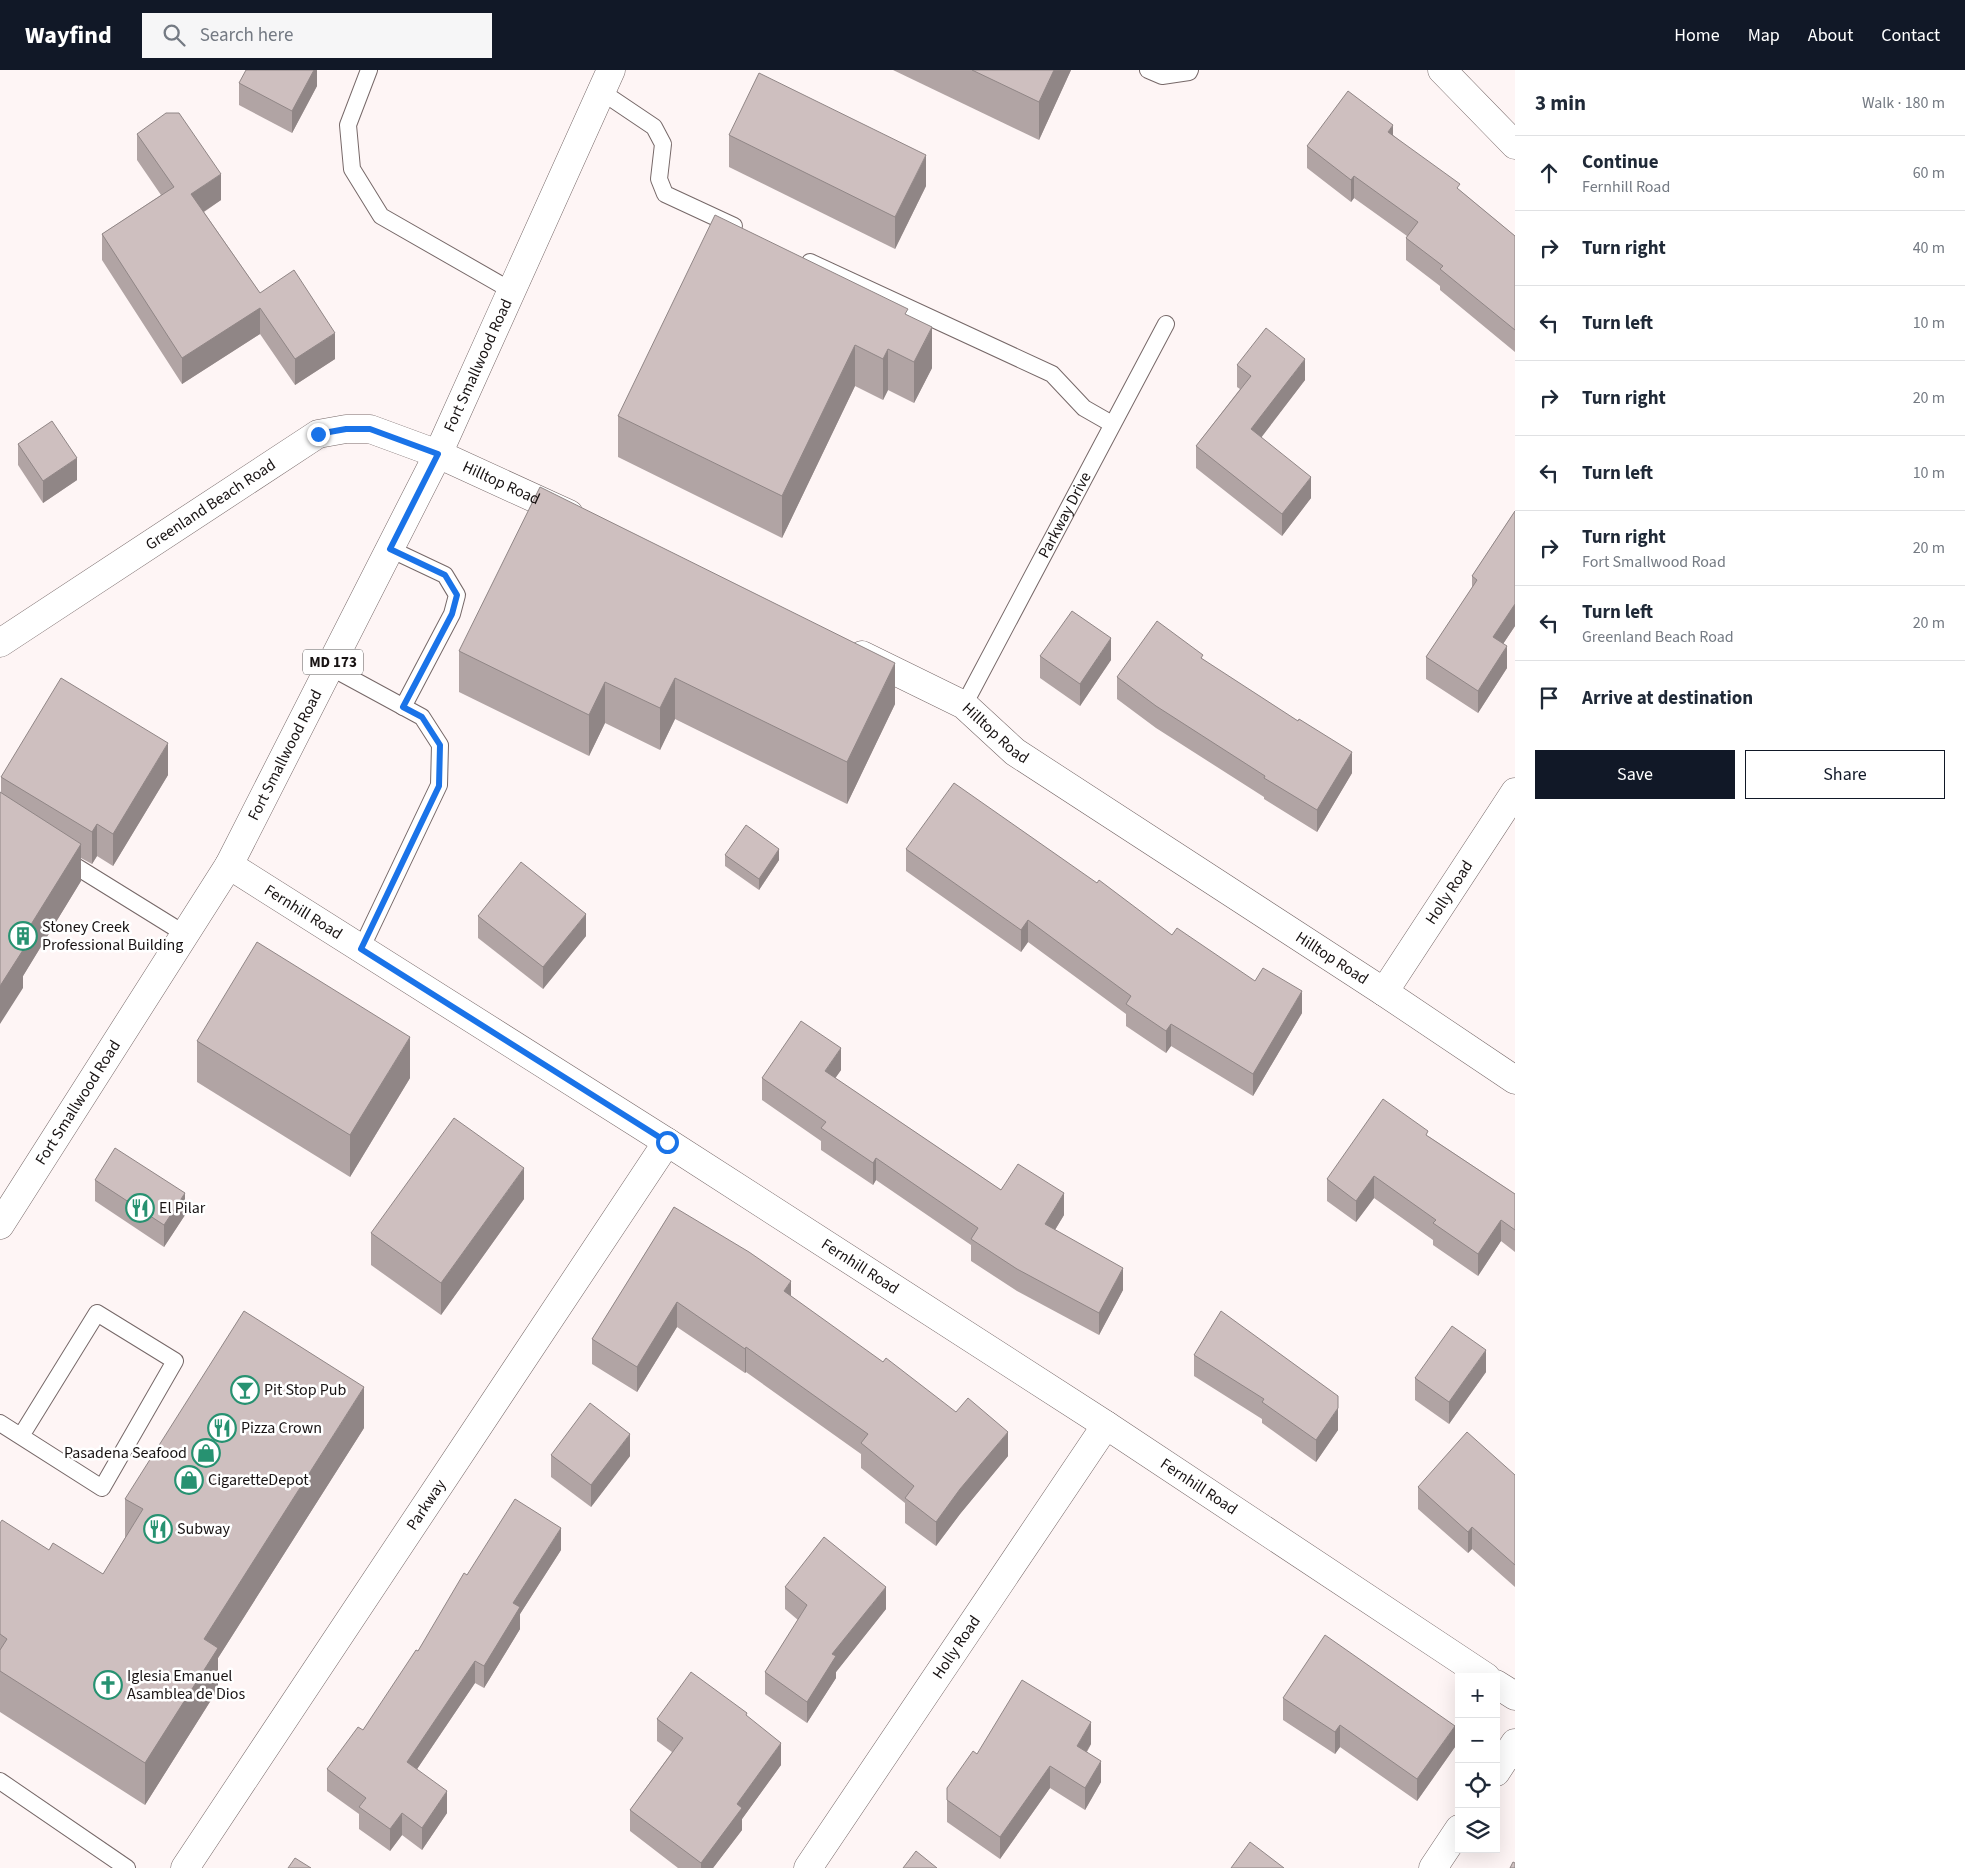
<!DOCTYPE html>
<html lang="en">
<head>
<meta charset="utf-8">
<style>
	body { margin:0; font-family:"Source Sans 3",sans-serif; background:#f6f6f7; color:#1f2937 }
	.controls { position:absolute; right:15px; bottom:15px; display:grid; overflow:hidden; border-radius:0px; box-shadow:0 5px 20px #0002 }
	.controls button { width:45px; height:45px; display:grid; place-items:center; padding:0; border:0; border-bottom:1px solid #e0e1e3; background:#fff; color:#1f2937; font:25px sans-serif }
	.stop { position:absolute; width:15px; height:15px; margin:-11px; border:4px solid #1a73e8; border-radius:50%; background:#fff }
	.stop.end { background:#1a73e8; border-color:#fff; box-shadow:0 1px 5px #0008 }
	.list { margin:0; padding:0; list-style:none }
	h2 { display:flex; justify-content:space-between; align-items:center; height:65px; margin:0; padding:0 20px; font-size:21px }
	h2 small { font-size:16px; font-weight:400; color:#747a83 }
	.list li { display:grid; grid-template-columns:32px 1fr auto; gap:15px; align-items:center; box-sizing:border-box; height:75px; padding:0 20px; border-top:1px solid #e0e1e3 }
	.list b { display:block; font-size:19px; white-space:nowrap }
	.list p { margin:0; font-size:16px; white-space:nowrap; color:#747a83 }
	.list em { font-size:16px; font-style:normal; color:#747a83 }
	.actions { display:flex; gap:10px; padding:15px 20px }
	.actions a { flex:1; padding:11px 0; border:1px solid #111827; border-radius:0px; text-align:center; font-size:18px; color:#111827 }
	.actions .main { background:#111827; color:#fff }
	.icon { flex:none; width:28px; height:28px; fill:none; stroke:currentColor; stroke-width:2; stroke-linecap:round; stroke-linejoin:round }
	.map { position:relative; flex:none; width:1515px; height:1798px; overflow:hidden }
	header { display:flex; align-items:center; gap:30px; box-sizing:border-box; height:70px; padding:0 25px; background:#111827; color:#fff }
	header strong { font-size:24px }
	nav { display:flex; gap:28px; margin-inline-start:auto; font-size:18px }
	.search { width:350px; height:45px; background:#f6f6f7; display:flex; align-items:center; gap:12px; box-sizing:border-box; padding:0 18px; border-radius:0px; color:#747a83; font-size:19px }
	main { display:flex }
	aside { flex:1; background:#fff }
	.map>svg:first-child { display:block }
</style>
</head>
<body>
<header>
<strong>Wayfind</strong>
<div class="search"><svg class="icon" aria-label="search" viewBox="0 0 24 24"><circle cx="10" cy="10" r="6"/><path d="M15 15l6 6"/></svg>Search here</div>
<nav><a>Home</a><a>Map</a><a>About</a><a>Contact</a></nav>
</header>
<main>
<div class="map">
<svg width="1515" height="1798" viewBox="0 0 1515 1798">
	<rect width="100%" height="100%" fill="#fef5f5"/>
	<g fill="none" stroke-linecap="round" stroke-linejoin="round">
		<defs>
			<g id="service">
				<path d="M369,0L348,55L352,99L381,146L512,221"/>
				<path d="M1148,0L1162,6L1189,2L1190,0"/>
				<path d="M602,22L654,57L663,74L659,109L665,124L734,156"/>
				<path d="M810,192L1052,304L1084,338L1112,354"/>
				<path d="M390,479L445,505L457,525L452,544L403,637"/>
				<path d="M330,597L422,647L440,675L439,715L361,879"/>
				<path id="s1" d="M964,635L1166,254"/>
				<path d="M64,789L185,864"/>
				<path d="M0,1353L102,1418L175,1291L97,1243L21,1366"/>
				<path d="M0,1711L127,1798"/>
			</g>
			<g id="minor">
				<path d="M1442,0L1515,75"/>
				<path id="s2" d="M0,573L318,364L346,359H370L438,384L569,444"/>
				<path id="s3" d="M862,585L964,635L1015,682L1384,922L1515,1010"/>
				<path id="s4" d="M229,795L667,1072L1106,1355L1486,1607"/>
				<path id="s5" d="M1384,922L1515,722"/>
				<path d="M1496,1614L1515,1626"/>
				<path d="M1496,1702L1515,1673"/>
				<path id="s6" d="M185,1798L667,1072"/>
				<path id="s7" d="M808,1798L1106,1355"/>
				<path d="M1433,1798L1459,1759"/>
			</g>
			<g id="primary">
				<path id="s8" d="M0,1155L229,795L438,384L611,0"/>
			</g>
		</defs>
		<use href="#service" stroke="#766868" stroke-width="18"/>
		<use href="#minor" stroke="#766868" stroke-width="29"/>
		<use href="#primary" stroke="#766868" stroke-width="29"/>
		<use href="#service" stroke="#fff" stroke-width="16"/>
		<use href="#minor" stroke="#fff" stroke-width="28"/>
		<use href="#primary" stroke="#fff" stroke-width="28"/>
	</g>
	<g fill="#b1a4a4">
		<path d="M317,0V16L292,63L239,35V13Z"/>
		<path d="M893,0H1071L1039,70Z"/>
		<path d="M137,64L221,130L204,142L260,223L335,289L295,315L260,264L182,314L102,190V164L161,125L137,90Z"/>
		<path d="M729,65L926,116L895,179L729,97Z"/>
		<path d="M1393,65L1515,166V282L1440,220V216L1406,190V168L1407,166L1354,128L1351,132L1307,98V76Z"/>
		<path d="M908,245L932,298L914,333L888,320L883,330L855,316L782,468L618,387V346Z"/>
		<path d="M1237,295L1305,310L1261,367L1311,428L1282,466L1196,398V376L1240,319L1237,317Z"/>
		<path d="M18,374L77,410L43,433L18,395Z"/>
		<path d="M1515,441V556L1503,574L1507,598L1478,643L1426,609V587L1472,518V506Z"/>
		<path d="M459,581L895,634L847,734L675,649L660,680L605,653L589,686L459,622Z"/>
		<path d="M1040,586L1111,590L1080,636L1040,608Z"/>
		<path d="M1203,589L1352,703L1317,762L1264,729V727L1156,658L1117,629V607Z"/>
		<path d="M168,705L113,796L97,786L92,794L81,788V811L23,906V918L1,723V707Z"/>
		<path d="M906,779L1172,865L1302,943L1253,1026L1171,976L1166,983L1126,956V944L1028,872L1021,882L906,801Z"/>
		<path d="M725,785L779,790L759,820L725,796Z"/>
		<path d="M478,846L586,866L543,919L478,868Z"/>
		<path d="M197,971L410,1008L350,1107L197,1012Z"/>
		<path d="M841,1000L835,1008L1001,1120L1064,1145L1055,1160L1123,1220L1099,1265L1017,1221L971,1191V1175L876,1110L873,1115L821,1080V1071L762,1030V1008Z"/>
		<path d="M1428,1066L1515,1124V1182L1501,1171L1478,1206L1433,1175V1170L1374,1128L1356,1152L1327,1131V1109Z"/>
		<path d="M95,1110L185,1145L164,1177L95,1131Z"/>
		<path d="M524,1129L441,1245L371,1195V1163Z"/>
		<path d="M674,1137L791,1226L1008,1386L960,1444L936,1476L905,1453V1433L861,1398V1384L746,1302L745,1303L677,1257L637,1322L592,1294V1269Z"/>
		<path d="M1194,1285L1338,1360L1316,1392L1262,1353V1349L1194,1306Z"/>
		<path d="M1486,1302L1449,1354L1415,1330V1308Z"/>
		<path d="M364,1358L218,1588V1619L145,1735L0,1642V1453L49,1480L103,1504L125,1468V1429Z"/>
		<path d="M551,1385L630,1386L591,1437L551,1407Z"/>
		<path d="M1515,1405V1517L1472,1479L1468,1483L1418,1439V1417Z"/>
		<path d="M561,1480L520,1544V1559L484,1618L475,1613L417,1699L447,1743L422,1780L402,1765L390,1781L359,1759V1744L327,1721V1699L363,1660L418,1581L467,1505Z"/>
		<path d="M785,1517L886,1539L836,1602V1608L807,1653L765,1624V1602L798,1550L785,1539Z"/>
		<path d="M1283,1628L1455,1677L1417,1731L1340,1677L1335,1684L1283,1650Z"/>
		<path d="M747,1647L781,1695L742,1749V1760L713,1798H678L630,1761V1740L672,1682L657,1671V1649Z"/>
		<path d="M1091,1674L1087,1682L1101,1712L1085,1740L1050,1718L1000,1789L947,1752V1718L977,1684Z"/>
	</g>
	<g fill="#908686">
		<path d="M314,0H317V16L292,63V41Z"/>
		<path d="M1054,0H1071L1039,70V32Z"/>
		<path d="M1393,55V77L1388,62Z"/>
		<path d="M926,85V116L895,179V147Z"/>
		<path d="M221,104V130L191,150V124Z"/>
		<path d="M1354,106V128L1351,132V110Z"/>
		<path d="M260,238V264L182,314V288Z"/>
		<path d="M932,257V298L914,333V292Z"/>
		<path d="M335,263V289L295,315V289Z"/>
		<path d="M855,275V316L782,468V426Z"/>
		<path d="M888,279V320L883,330V289Z"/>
		<path d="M1305,289V310L1251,381V359Z"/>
		<path d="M77,388V410L43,433V411Z"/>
		<path d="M1311,407V428L1282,466V444Z"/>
		<path d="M1515,534V556L1493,589V567Z"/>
		<path d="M1111,568V590L1080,636V614Z"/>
		<path d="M1507,576V598L1478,643V621Z"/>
		<path d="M895,593V634L847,734V692Z"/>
		<path d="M675,608V649L660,680V638Z"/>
		<path d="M605,612V653L589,686V645Z"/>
		<path d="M168,673V705L113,796V764Z"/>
		<path d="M1352,682V703L1317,762V740Z"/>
		<path d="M97,754V786L92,794V762Z"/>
		<path d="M81,774V811L23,906V918L0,954V916L17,877Z"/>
		<path d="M779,779V790L759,820V809Z"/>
		<path d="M586,844V866L543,919V897Z"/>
		<path d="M1028,850V872L1021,882V860Z"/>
		<path d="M1302,921V943L1253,1026V1004Z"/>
		<path d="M1171,954V976L1166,983V961Z"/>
		<path d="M410,967V1008L350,1107V1065Z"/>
		<path d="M841,978V1000L825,1023V1001Z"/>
		<path d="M876,1088V1110L873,1115V1093Z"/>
		<path d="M524,1098V1129L441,1245V1213Z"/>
		<path d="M1374,1106V1128L1356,1152V1131Z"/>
		<path d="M185,1123V1145L164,1177V1155Z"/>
		<path d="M1064,1123V1145L1045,1176V1154Z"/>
		<path d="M1501,1150V1171L1478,1206V1184Z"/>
		<path d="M1123,1198V1220L1099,1265V1243Z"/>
		<path d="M791,1211V1235L784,1221Z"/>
		<path d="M677,1232V1257L637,1322V1297Z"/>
		<path d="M746,1277V1302L745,1303V1279Z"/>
		<path d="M1486,1280V1302L1449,1354V1332Z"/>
		<path d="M364,1317V1358L218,1588V1619L145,1735V1693L204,1569Z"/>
		<path d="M1338,1338V1360L1316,1392V1370Z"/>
		<path d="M1008,1362V1386L960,1444L936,1476V1452L960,1419Z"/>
		<path d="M630,1364V1386L591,1437V1415Z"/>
		<path d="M1472,1457V1479L1468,1483V1462Z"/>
		<path d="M561,1458V1480L520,1544V1559L484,1618V1596L513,1533Z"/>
		<path d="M886,1517V1539L836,1602V1608L807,1653V1632L832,1584Z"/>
		<path d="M475,1591V1613L407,1714V1692Z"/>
		<path d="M1091,1652V1674L1077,1697V1676Z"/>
		<path d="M1340,1655V1677L1335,1684V1662Z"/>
		<path d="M1455,1656V1677L1417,1731V1709Z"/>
		<path d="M781,1673V1695L742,1749V1760L713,1798H701V1793L737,1734Z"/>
		<path d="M1101,1691V1712L1085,1740V1718Z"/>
		<path d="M1050,1696V1718L1000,1789V1767Z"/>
		<path d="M447,1721V1743L422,1780V1758Z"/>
		<path d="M402,1743V1765L390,1781V1759Z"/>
	</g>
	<g fill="#cebfbf" stroke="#908686">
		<path d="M246,0H314L292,41L239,13Z"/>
		<path d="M972,0H1054L1039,32Z"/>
		<path d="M759,3L926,85L895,147L729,65Z"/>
		<path d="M1348,21L1393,55L1388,62L1460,114L1457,118L1515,166V260L1440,199L1443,196L1406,168L1418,152L1354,106L1351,110L1307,76Z"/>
		<path d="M166,43H179L221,104L191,124L260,223L294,200L335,263L295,289L260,238L182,288L102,164L174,117L137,64Z"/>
		<path d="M715,145L908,239L905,244L932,257L914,292L888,279L883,289L855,275L782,426L618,346Z"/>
		<path d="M1266,258L1305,289L1251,359L1311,407L1282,444L1196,376L1251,306L1237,295Z"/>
		<path d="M52,351L77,388L43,411L18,374Z"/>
		<path d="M540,417L895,593L847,692L675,608L660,638L605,612L589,645L459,581Z"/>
		<path d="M1515,441V534L1493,567L1507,576L1478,621L1426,587L1477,510L1472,506Z"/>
		<path d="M1072,541L1111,568L1080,614L1040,586Z"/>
		<path d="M1157,551L1203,585L1201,588L1298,651L1299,649L1352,682L1317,740L1264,708L1265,706L1156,636L1117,607Z"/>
		<path d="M61,608L168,673L113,764L97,754L92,762L1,707Z"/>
		<path d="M954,713L1097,813L1099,810L1172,865L1177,858L1255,911L1263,898L1302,921L1253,1004L1171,954L1166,961L1126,934L1131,926L1028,850L1021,860L906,779Z"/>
		<path d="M0,722L81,774L17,877L23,880L0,916Z"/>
		<path d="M746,755L779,779L759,809L725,785Z"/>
		<path d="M521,792L586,844L543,897L478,846Z"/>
		<path d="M257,872L410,967L350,1065L197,971Z"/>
		<path d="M801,951L841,978L825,1001L1001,1120L1018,1094L1064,1123L1045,1154L1123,1198L1099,1243L1017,1199L971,1169L978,1158L876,1088L873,1093L821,1058L826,1052L762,1008Z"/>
		<path d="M1383,1029L1428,1061L1426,1065L1515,1124V1160L1501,1150L1478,1184L1433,1153L1436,1150L1374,1106L1356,1131L1327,1109Z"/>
		<path d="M454,1048L524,1098L441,1213L371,1163Z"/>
		<path d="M115,1078L185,1123L164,1155L95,1110Z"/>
		<path d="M674,1137L749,1182L791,1211L784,1221L883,1292L886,1288L956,1342L968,1328L1008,1362L960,1419L936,1452L905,1428L914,1416L861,1373L868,1364L746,1277L745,1279L677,1232L637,1297L592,1269Z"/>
		<path d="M244,1241L364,1317L204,1569L218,1578L145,1693L0,1601V1580L7,1569L0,1564V1453L2,1450L49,1480L53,1473L103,1504L143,1439L125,1429Z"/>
		<path d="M1221,1241L1338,1326V1338L1316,1370L1262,1332L1264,1329L1194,1285Z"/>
		<path d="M1452,1256L1486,1280L1449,1332L1415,1308Z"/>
		<path d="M590,1333L630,1364L591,1415L551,1385Z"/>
		<path d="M1467,1362L1515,1405V1495L1472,1457L1468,1462L1418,1417Z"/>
		<path d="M515,1429L561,1458L513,1533L520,1537L484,1596L475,1591L407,1692L447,1721L422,1758L402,1743L390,1759L359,1737L366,1728L327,1699L358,1657L363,1660L416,1580L418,1581L464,1503L467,1505Z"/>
		<path d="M824,1467L886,1517L832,1584L836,1586L807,1632L765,1602L807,1535L785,1517Z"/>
		<path d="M1325,1565L1455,1656L1417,1709L1340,1655L1335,1662L1283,1628Z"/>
		<path d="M691,1602L747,1643L746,1645L781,1673L737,1734L742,1738L701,1793L630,1740L683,1668L657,1649Z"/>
		<path d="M1022,1610L1091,1652L1077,1676L1101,1691L1085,1718L1050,1696L1000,1767L947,1730V1718L973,1681L977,1684Z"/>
		<path d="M1250,1772L1284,1798H1231Z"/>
		<path d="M916,1781L937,1798H903Z"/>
		<path d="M295,1788L311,1798H288Z"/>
		<path d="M1513,1792L1515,1793V1798H1510Z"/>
	</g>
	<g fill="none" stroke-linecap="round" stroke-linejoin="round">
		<path stroke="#1a73e8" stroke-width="6" d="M318,364L346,359H370L438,384L390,479L445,505L457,525L452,544L403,637L422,647L440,675L439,716L361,879L667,1072"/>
	</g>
	<defs>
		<symbol id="building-ring" viewBox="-11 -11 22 22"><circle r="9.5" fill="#fff" stroke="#279271" stroke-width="1.5"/><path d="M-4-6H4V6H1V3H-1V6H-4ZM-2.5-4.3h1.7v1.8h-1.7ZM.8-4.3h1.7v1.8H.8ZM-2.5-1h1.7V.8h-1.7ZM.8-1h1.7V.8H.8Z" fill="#279271"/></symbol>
		<symbol id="restaurant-ring" viewBox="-11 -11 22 22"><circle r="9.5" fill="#fff" stroke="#279271" stroke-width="1.5"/><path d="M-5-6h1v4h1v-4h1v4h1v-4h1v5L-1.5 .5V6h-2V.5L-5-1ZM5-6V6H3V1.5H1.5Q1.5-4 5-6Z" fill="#279271"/></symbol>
		<symbol id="bar-ring" viewBox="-11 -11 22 22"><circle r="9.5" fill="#fff" stroke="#279271" stroke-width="1.5"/><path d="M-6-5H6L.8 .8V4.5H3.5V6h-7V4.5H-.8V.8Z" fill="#279271"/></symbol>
		<symbol id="shop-ring" viewBox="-11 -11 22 22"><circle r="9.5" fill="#fff" stroke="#279271" stroke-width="1.5"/><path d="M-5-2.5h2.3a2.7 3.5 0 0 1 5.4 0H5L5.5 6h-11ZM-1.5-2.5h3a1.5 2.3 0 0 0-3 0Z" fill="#279271"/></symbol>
		<symbol id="church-ring" viewBox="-11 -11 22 22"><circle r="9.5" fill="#fff" stroke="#279271" stroke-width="1.5"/><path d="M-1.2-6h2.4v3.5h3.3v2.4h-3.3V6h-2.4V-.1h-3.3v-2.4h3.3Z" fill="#279271"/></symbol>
	</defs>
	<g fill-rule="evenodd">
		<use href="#building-ring" x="7" y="850" width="32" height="32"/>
		<use href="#restaurant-ring" x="124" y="1122" width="32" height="32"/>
		<use href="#bar-ring" x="229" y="1304" width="32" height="32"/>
		<use href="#restaurant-ring" x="206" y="1342" width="32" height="32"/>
		<use href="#shop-ring" x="190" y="1367" width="32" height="32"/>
		<use href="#shop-ring" x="173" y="1394" width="32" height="32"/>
		<use href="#restaurant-ring" x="142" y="1443" width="32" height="32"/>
		<use href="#church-ring" x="92" y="1599" width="32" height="32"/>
	</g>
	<g text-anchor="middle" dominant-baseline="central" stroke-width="5" stroke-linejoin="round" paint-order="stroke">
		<rect fill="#fff" stroke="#5d5a5a" stroke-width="1" x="303" y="579.5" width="60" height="25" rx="4"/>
		<g font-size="15" font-weight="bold" fill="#181313">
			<text x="333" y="592">MD 173</text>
		</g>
		<g font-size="16" fill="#181313" stroke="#fff">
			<text stroke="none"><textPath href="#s8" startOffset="985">Fort Smallwood Road</textPath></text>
			<text stroke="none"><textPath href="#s2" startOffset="575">Hilltop Road</textPath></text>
			<text stroke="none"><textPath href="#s2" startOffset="252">Greenland Beach Road</textPath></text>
			<text stroke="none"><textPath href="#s1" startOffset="215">Parkway Drive</textPath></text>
			<text stroke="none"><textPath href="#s3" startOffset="156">Hilltop Road</textPath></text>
			<text stroke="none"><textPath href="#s8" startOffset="550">Fort Smallwood Road</textPath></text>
			<text stroke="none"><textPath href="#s5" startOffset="119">Holly Road</textPath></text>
			<text stroke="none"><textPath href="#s4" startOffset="88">Fernhill Road</textPath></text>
			<text stroke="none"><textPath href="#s3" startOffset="561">Hilltop Road</textPath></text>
			<text stroke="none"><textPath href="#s8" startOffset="145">Fort Smallwood Road</textPath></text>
			<text stroke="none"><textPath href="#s4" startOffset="748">Fernhill Road</textPath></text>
			<text stroke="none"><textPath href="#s4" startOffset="1152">Fernhill Road</textPath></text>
			<text stroke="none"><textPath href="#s6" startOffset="436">Parkway</textPath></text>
			<text stroke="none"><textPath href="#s7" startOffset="266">Holly Road</textPath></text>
		</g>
		<g font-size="16" fill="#181313" stroke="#fff" text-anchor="start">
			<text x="42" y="857">Stoney Creek<tspan x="42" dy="18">Professional Building</tspan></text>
			<text x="159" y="1138">El Pilar</text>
			<text x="264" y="1320">Pit Stop Pub</text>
			<text x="241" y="1358">Pizza Crown</text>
			<text x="187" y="1383" text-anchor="end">Pasadena Seafood</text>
			<text x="208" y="1410">CigaretteDepot</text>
			<text x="177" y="1459">Subway</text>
			<text x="127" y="1606">Iglesia Emanuel<tspan x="127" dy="18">Asamblea de Dios</tspan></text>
		</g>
	</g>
</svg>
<div class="controls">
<button>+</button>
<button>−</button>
<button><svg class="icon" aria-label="locate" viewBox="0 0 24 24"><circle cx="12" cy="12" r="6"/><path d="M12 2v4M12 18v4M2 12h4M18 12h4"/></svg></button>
<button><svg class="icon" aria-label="layers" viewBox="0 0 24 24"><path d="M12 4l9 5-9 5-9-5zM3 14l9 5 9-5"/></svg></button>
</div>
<div class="stop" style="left:667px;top:1072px"></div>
<div class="stop end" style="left:318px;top:364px"></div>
</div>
<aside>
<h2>3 min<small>Walk · 180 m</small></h2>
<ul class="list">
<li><svg class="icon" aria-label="ahead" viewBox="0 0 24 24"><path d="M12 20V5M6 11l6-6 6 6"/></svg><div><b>Continue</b><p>Fernhill Road</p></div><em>60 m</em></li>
<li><svg class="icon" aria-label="right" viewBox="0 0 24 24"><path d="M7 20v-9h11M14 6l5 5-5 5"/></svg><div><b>Turn right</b></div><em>40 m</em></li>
<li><svg class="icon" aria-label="left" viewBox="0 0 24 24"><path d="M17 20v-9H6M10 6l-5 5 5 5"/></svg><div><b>Turn left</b></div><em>10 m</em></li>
<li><svg class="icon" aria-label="right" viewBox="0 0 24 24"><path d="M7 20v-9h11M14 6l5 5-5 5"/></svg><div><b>Turn right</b></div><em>20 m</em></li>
<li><svg class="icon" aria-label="left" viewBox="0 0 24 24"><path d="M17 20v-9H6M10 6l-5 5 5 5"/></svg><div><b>Turn left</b></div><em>10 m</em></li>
<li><svg class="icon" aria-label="right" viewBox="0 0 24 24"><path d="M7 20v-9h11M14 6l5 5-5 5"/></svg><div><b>Turn right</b><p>Fort Smallwood Road</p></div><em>20 m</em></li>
<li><svg class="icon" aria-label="left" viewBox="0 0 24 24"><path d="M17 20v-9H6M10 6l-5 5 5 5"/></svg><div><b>Turn left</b><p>Greenland Beach Road</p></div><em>20 m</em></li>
<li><svg class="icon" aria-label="arrive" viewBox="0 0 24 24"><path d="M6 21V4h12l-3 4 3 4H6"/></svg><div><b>Arrive at destination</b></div></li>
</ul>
<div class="actions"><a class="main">Save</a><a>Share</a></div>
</aside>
</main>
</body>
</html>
